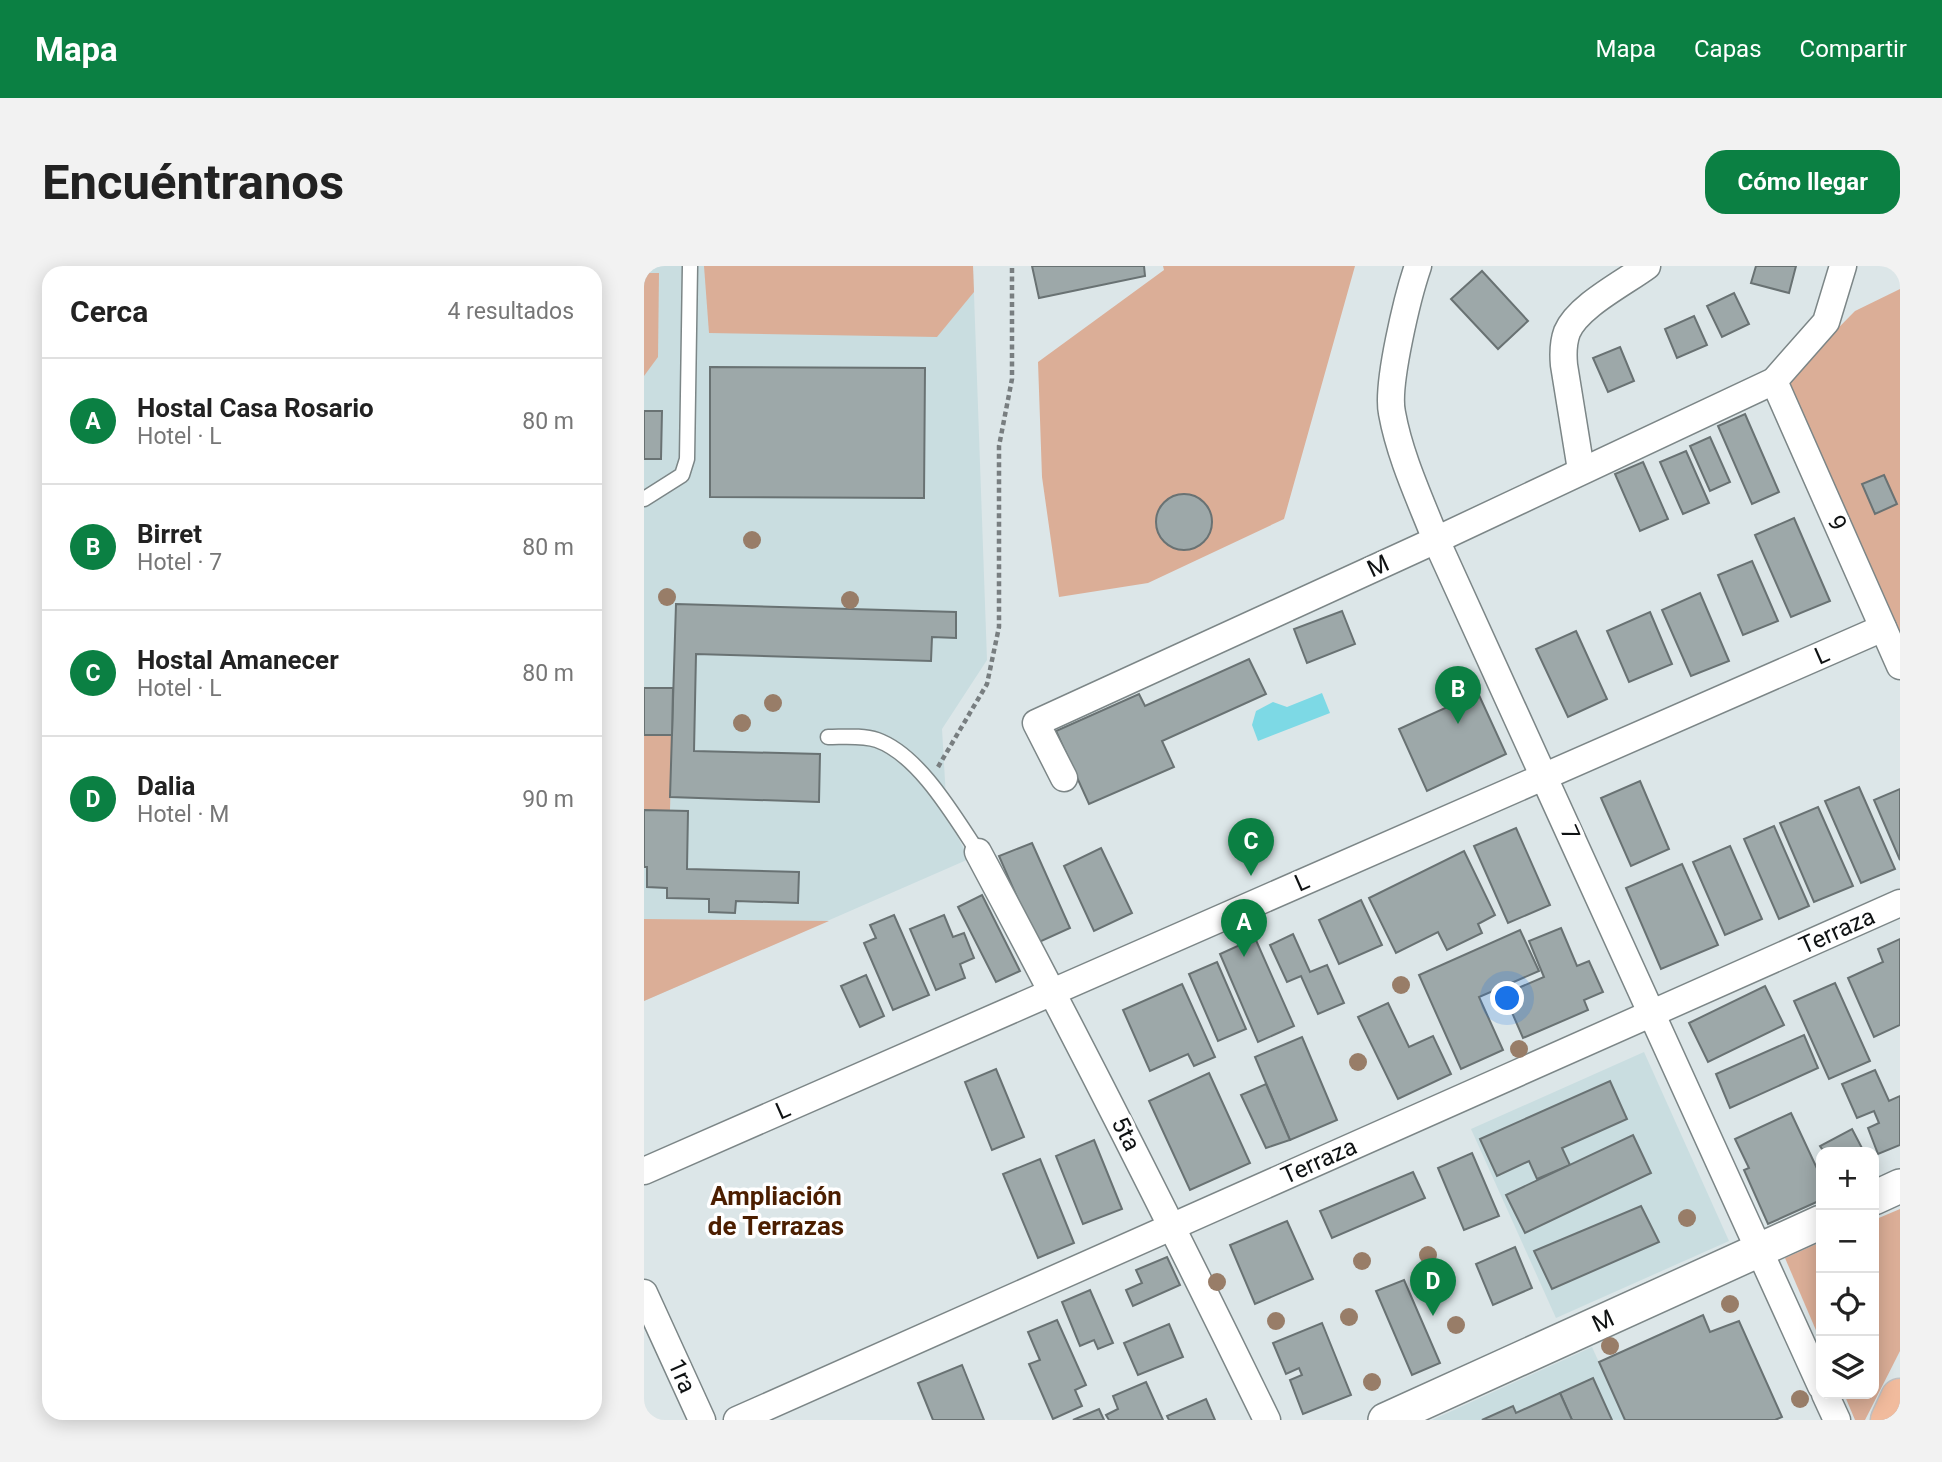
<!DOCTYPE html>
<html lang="es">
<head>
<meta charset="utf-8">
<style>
	body { margin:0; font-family:Roboto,sans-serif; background:#f2f2f2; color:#222 }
	.controls { position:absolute; right:21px; bottom:21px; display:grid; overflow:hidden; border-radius:14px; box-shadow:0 4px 18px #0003 }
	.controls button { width:63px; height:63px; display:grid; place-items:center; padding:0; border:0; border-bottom:2px solid #e0e0e0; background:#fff; color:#222; font:35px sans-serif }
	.you { position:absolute; left:864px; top:733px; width:24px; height:24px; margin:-18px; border:5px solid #fff; border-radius:50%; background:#1a73e8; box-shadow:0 0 0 10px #1a73e833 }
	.badge { display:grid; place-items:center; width:46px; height:46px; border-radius:50%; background:#0b8043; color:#fff; font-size:23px; font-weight:700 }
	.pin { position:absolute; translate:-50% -58px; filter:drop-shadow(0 2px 4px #0008) }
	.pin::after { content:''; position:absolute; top:37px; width:24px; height:21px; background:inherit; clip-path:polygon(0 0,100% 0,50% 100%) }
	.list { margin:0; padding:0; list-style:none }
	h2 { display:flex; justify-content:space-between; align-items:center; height:91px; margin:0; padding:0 28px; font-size:30px }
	h2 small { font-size:23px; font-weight:400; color:#767676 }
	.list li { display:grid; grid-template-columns:46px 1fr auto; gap:21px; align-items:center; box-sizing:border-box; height:126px; padding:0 28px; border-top:2px solid #e0e0e0 }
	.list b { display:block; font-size:26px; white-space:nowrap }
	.list p { margin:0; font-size:23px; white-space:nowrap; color:#767676 }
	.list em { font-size:23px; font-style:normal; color:#767676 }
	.icon { flex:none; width:38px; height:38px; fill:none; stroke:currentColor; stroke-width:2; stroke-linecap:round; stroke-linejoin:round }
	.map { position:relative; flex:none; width:1256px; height:1154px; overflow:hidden; border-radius:21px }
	header { display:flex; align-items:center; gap:42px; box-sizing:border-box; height:98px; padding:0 35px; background:#0b8043; color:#fff }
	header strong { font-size:33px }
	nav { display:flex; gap:38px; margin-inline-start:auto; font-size:24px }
	.intro { display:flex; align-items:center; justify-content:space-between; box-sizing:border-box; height:168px; padding:0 42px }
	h1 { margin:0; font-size:49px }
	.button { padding:18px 32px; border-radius:21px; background:#0b8043; color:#fff; font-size:24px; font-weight:700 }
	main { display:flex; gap:42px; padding:0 42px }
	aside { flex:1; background:#fff; border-radius:21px; box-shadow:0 4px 18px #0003 }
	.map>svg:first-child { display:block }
</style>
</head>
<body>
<header>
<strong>Mapa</strong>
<nav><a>Mapa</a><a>Capas</a><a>Compartir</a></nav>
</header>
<div class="intro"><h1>Encuéntranos</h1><a class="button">Cómo llegar</a></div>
<main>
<aside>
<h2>Cerca<small>4 resultados</small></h2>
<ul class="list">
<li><span class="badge">A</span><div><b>Hostal Casa Rosario</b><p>Hotel · L</p></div><em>80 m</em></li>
<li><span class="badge">B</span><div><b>Birret</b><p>Hotel · 7</p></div><em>80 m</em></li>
<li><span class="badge">C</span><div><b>Hostal Amanecer</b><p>Hotel · L</p></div><em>80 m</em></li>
<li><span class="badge">D</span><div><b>Dalia</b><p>Hotel · M</p></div><em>90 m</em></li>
</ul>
</aside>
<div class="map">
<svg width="1256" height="1154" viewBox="0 0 1256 1154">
	<rect width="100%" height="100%" fill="#dce6e8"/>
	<g fill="#c9dde0">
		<path d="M0,0H329L343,394L298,463L303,549L325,593L0,735Z"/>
		<path d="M1000,786L1085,975L912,1052L827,863Z"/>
		<path d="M948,1081L981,1154H788Z"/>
	</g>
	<g fill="#dbae97">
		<path d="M60,0H329L330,26L293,71L65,67Z"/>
		<path d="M519,0H711L640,253L504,317L415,331L398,211L394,96L520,4Z"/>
		<path d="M0,7H15L14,91L0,110Z"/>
		<path d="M1256,23V369L1140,117L1211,45Z"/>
		<path d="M0,469H28L26,544H0Z"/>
		<path d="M0,653L185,655L0,735Z"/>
		<path d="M1256,943V1085L1221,1154H1211L1200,1128H1230V954Z"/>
		<path d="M1177,976V1076L1141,992Z"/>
	</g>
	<path fill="#7dd9e5" d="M678,427L686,447L614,475L608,459L612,445L629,436L643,441Z"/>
	<g fill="#9da8a9" stroke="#697273" stroke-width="2">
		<path d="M388,0H500L501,10L395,32Z"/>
		<path d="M1112,0H1152L1145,27L1107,17Z"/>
		<path d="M838,5L884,55L854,83L807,33Z"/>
		<path d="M1090,27L1105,58L1078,71L1063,40Z"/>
		<path d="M1050,50L1063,79L1033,92L1021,63Z"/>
		<path d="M976,81L990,115L964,126L949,92Z"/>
		<path d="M66,101L281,102L280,232L66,231Z"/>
		<path d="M0,145H18L17,193H0Z"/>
		<path d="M1101,148L1135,226L1108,238L1074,160Z"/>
		<path d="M1066,171L1086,216L1066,225L1046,180Z"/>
		<path d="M1042,185L1065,237L1039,248L1016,196Z"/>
		<path d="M999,196L1024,253L996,265L971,208Z"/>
		<path d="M1240,209L1253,238L1231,248L1218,218Z"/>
		<circle cx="540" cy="256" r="28"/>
		<path d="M1150,252L1186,335L1147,351L1111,269Z"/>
		<path d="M1108,295L1134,355L1099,369L1074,309Z"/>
		<path d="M1056,327L1085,395L1047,410L1018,344Z"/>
		<path d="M32,338L312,346V372L288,371L287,395L52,388L50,485L176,488L175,536L26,531Z"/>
		<path d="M698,345L711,378L663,397L650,363Z"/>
		<path d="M1006,346L1028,398L985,416L963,365Z"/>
		<path d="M932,365L963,433L924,451L892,383Z"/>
		<path d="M605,393L622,428L518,475L530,501L445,538L412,465L495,428L501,440Z"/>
		<path d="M0,422H29L28,469H0Z"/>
		<path d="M834,427L862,488L783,525L755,463Z"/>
		<path d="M996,515L1025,583L987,600L957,532Z"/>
		<path d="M1215,521L1251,603L1217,617L1181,535Z"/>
		<path d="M1256,523V594L1230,534Z"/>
		<path d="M1174,541L1209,620L1170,636L1136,557Z"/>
		<path d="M0,544L44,545L43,603L155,606L154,637L92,635L91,647L65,646V633L23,632V622L3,621V601H0Z"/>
		<path d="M1130,560L1165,640L1135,653L1100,573Z"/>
		<path d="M872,562L906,639L864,657L830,580Z"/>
		<path d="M388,577L426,662L393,677L355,590Z"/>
		<path d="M1086,580L1118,653L1081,669L1049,596Z"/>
		<path d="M457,582L488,647L450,665L420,600Z"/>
		<path d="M820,585L851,649L834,658L838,667L803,684L794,666L752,687L725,632Z"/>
		<path d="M1038,598L1074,679L1017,703L982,622Z"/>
		<path d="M338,629L376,705L352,716L314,641Z"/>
		<path d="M717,634L738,679L695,698L675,654Z"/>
		<path d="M250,649L285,729L249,744L220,677L232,672L226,659Z"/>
		<path d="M300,649L309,671L320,667L330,692L316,698L321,712L292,724L266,663Z"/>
		<path d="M917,662L933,700L945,695L959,726L940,734L944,744L879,772L860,728L900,711L885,675Z"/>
		<path d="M876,664L895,705L835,731L859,784L817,803L775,709Z"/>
		<path d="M649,668L666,706L683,699L700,737L674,748L657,710L643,716L626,679Z"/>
		<path d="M611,672L650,760L614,776L576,688Z"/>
		<path d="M1256,673V759L1230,771L1204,712L1239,696L1234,683Z"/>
		<path d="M573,696L602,763L574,775L545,708Z"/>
		<path d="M222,709L240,750L216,761L197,720Z"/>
		<path d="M1191,717L1226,795L1185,813L1150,735Z"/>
		<path d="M538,718L571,791L550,800L544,788L506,805L479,744Z"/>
		<path d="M1121,720L1140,759L1064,796L1045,757Z"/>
		<path d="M744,737L765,781L789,770L807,808L754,833L714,751Z"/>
		<path d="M1160,769L1174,802L1086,842L1072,808Z"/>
		<path d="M658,771L693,854L646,874L611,791Z"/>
		<path d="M352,803L380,871L348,884L321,816Z"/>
		<path d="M1231,804L1245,835L1256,830V879L1234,888L1224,862L1235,857L1230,845L1213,852L1198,818Z"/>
		<path d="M565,807L606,897L546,924L505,835Z"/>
		<path d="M966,815L983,853L918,882L926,899L893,913L885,895L853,910L836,873Z"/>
		<path d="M622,818L646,874L622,882L597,829Z"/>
		<path d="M1147,847L1177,911V934L1124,958L1100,904L1105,902L1091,873Z"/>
		<path d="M1208,863L1220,886H1180L1176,880Z"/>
		<path d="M989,869L1007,907L881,967L862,929Z"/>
		<path d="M450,874L478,943L439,958L412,890Z"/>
		<path d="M828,887L855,950L820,964L794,902Z"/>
		<path d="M396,893L430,977L394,992L359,908Z"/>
		<path d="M769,906L781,932L688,972L676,945Z"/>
		<path d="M997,940L1015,976L908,1023L890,985Z"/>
		<path d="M643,955L669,1013L611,1038L586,979Z"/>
		<path d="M871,981L888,1022L849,1039L832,998Z"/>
		<path d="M523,991L536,1019L489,1040L482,1024L498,1017L492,1004Z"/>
		<path d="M760,1014L796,1097L768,1109L732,1025Z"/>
		<path d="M446,1024L469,1077L454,1083L450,1074L436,1080L418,1036Z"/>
		<path d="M1059,1049L1066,1066L1095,1055L1138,1151L1131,1154H981L955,1096Z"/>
		<path d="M413,1054L442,1119L431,1124L438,1140L409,1153L385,1098L396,1094L384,1066Z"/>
		<path d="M678,1057L707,1129L659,1148L646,1114L658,1109L655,1102L642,1108L629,1077Z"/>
		<path d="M525,1058L539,1091L494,1109L480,1077Z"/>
		<path d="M318,1099L340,1154H289L274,1117Z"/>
		<path d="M949,1112L968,1154H928L916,1127Z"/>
		<path d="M502,1116L519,1154H465L462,1149L474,1143L469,1130Z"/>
		<path d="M916,1127L928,1154H838L869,1140L872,1147Z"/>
		<path d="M562,1133L571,1154H525L523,1150Z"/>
		<path d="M455,1143L460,1154H429Z"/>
	</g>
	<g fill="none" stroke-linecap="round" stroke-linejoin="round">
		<defs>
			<g id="service">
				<path d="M0,233L38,209L43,193L46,0"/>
				<path d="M184,471C200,471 218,469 233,474C275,489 310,550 334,586"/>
			</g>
			<g id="minor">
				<path d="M774,0C764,29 742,119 748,147C756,191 776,233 792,274L1177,1120"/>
				<path d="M1130,115L1256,400"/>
				<path d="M937,204L920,99C919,88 919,77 923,66C934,40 980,17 1003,0"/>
				<path d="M420,512L392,457L792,274L1130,115L1182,56L1199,0"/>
				<path d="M334,586C434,773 530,963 623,1154"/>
				<path d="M0,905L1239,362"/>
				<path d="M0,1027L58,1154"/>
				<path d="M1181,1128L1193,1154"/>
				<path d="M93,1154L1256,637"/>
			</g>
			<g id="tertiary">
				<path d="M1230,932L1256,920"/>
				<path d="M741,1154L1177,956"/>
			</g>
			<path id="primary" d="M1246,1154L1256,1132"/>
		</defs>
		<use href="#service" stroke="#7c8687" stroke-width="17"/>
		<use href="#minor" stroke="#7c8687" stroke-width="29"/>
		<use href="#tertiary" stroke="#7c8687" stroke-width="36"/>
		<use href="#primary" stroke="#c1c1c2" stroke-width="41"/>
		<path stroke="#787e80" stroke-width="4.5" stroke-dasharray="5 3.5" stroke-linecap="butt" d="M294,501L343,418L355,361V180L368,113V0"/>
		<use href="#service" stroke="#fff" stroke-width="14"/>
		<use href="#minor" stroke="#fff" stroke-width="26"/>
		<use href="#tertiary" stroke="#fff" stroke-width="33"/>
		<use href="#primary" stroke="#f1bb9d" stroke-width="38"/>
	</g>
	<g fill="#987d68">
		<circle cx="108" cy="274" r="9"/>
		<circle cx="23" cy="331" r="9"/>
		<circle cx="206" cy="334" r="9"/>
		<circle cx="129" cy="437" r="9"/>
		<circle cx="98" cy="457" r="9"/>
		<circle cx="757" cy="719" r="9"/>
		<circle cx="875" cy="783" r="9"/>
		<circle cx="714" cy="796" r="9"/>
		<circle cx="1043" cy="952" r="9"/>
		<circle cx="784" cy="989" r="9"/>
		<circle cx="718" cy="995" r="9"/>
		<circle cx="573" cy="1016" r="9"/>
		<circle cx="1086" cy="1038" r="9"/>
		<circle cx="705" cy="1051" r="9"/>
		<circle cx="632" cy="1055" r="9"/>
		<circle cx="812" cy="1059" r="9"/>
		<circle cx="966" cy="1080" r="9"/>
		<circle cx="728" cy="1116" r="9"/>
		<circle cx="1156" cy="1133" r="9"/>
	</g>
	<g text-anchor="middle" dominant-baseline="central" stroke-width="7" stroke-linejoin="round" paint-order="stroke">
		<g font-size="24" fill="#0f1213" stroke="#fff">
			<text transform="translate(1193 257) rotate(66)">9</text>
			<text transform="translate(734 300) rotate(-25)">M</text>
			<text transform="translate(1178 389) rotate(-24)">L</text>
			<text transform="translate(926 567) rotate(66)">7</text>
			<text transform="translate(658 616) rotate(-24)">L</text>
			<text transform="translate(1193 665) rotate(-24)">Terraza</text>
			<text transform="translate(139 844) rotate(-24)">L</text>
			<text transform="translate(482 868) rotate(63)">5ta</text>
			<text transform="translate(675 895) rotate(-24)">Terraza</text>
			<text transform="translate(959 1055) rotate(-25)">M</text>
			<text transform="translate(38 1110) rotate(66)">1ra</text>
		</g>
		<g font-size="26" font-weight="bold" fill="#4c1e00" stroke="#fff">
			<text x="132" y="930">Ampliación<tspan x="132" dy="30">de Terrazas</tspan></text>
		</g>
	</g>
</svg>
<div class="controls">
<button>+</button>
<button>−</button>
<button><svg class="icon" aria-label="locate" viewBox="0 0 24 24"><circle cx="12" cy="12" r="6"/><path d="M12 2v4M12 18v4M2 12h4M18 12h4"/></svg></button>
<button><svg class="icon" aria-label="layers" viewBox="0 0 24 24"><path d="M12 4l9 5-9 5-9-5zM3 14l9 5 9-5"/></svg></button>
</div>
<div class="you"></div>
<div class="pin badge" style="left:600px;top:691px">A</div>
<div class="pin badge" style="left:814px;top:458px">B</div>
<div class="pin badge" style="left:607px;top:610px">C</div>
<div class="pin badge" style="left:789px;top:1050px">D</div>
</div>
</main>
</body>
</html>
